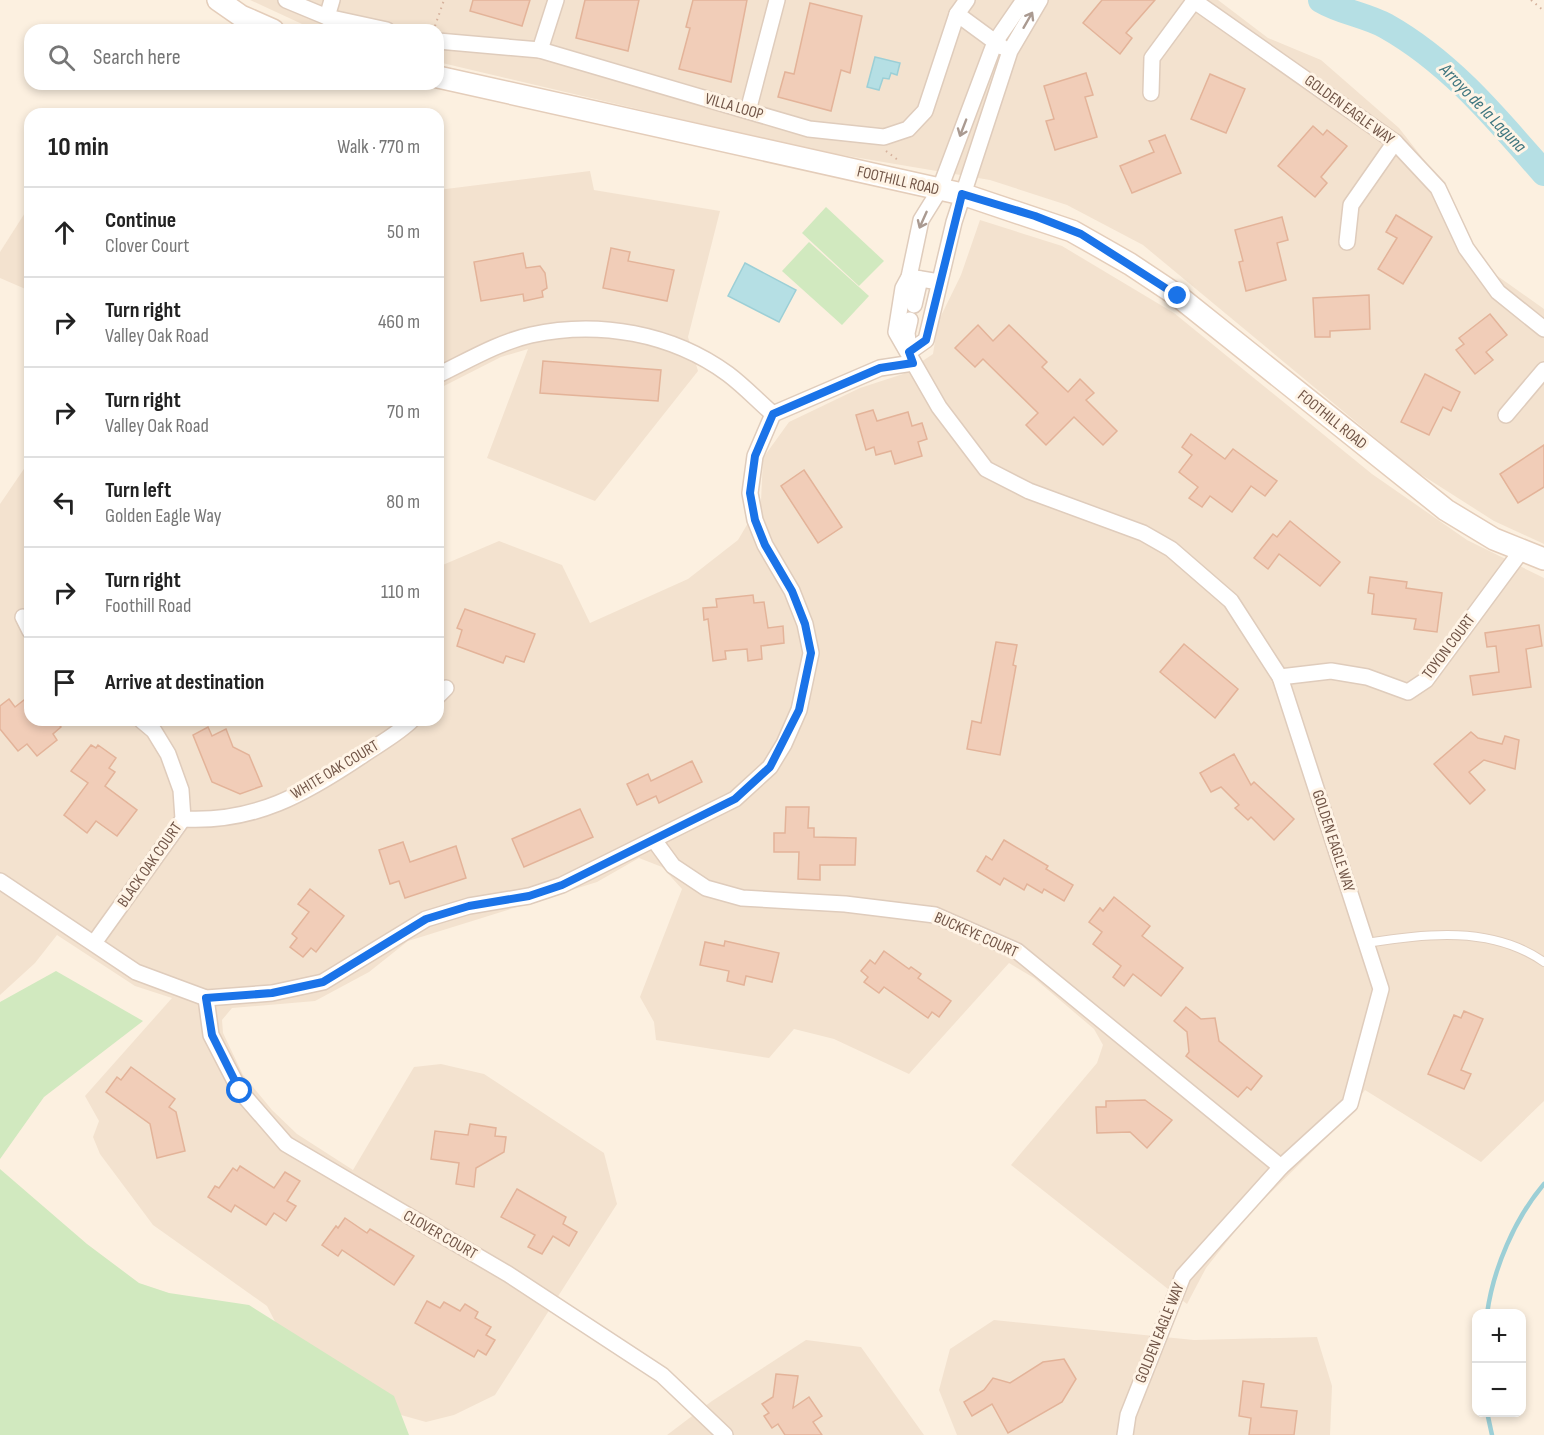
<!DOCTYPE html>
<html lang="en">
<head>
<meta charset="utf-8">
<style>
	body { margin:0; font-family:"Sofia Sans Condensed",sans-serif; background:#f2f2f2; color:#222 }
	.controls { position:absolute; right:18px; bottom:18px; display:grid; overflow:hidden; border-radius:12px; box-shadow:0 3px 9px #0003 }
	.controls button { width:54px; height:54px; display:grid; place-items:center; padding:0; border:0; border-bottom:2px solid #e0e0e0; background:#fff; color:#222; font:30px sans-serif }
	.stop { position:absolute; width:18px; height:18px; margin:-14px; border:4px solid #1a73e8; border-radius:50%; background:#fff }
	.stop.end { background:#1a73e8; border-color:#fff; box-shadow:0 2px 6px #0008 }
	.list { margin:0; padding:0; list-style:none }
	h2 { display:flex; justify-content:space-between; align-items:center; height:78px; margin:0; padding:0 24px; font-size:26px }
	h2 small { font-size:20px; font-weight:400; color:#767676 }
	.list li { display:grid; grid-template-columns:39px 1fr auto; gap:18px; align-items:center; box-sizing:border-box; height:90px; padding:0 24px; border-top:2px solid #e0e0e0 }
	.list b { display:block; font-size:22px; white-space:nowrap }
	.list p { margin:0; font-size:20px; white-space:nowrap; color:#767676 }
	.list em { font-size:20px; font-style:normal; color:#767676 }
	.icon { flex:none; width:33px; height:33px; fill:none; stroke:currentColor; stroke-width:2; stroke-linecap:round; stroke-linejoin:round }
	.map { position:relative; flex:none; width:1544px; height:1435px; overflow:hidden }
	.search { position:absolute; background:#fff; box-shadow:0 3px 9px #0003; left:24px; top:24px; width:420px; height:66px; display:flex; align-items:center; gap:15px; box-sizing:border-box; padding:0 21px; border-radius:18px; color:#767676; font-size:22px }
	.panel { position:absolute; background:#fff; box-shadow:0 3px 9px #0003; left:24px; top:108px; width:420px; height:618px; border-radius:18px }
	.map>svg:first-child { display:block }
</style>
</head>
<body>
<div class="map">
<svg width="1544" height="1435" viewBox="0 0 1544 1435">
	<rect width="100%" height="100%" fill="#fcf0e0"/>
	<g fill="#f3e2cf">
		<path d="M250,0H1218L1268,38L1321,60L1399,128L1435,174L1469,239L1496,275L1544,309V544L1494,521L1414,470L1143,245L1067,205L990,180L812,150L438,62V30H315Z"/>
		<path d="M590,171L594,190L720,211L688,337L698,371L595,501L487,458L528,349L501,357L438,389V190Z"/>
		<path d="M30,205V291L0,278V252Z"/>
		<path d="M980,220L1062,246L1174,313L1372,474L1467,540L1544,578V1101L1481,1162L1365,1090L1335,1129L1249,1214L1206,1268L1187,1304L1011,1165L1097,1063L1103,1045L1094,1029L1034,978L1009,963L909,1074L834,1039L794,1029L769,1058L656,1040L654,1022L640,997L682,889L662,867L639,858L597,882L408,941L369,972L315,1001L232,1008L222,1020L223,1033L243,1075L272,1110L297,1134L353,1170L414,1067L441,1064L484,1074L604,1153L617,1204L495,1395L454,1415L426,1422L394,1413L285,1341L267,1306L153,1225L100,1154L93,1137L99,1121L85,1096L172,998L135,986L57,935L35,963L0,995V504L30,460V720H438V567L499,541L562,565L590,623L688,579L738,540L761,501L763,458L789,422L860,388L903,374L933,354L938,322L961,275Z"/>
		<path d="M994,1320L1194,1340L1317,1337L1332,1386L1330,1435H957L939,1390L950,1349Z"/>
		<path d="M806,1340L861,1347L924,1435H667L712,1401Z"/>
	</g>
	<g fill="#d1e9bf">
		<path d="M826,207L884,261L859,286L802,233Z"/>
		<path d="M809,242L869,296L842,325L782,271Z"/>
		<path d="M56,971L143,1021L44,1097L0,1159V1002Z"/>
		<path d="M0,1169L87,1244L139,1283L169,1293L249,1305L394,1396L409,1435H0Z"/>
	</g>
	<g fill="#b5dfe4" stroke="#9ccfd6" stroke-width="1.5">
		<path d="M875,57L900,63L897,75L891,73L889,79L883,78L879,90L867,87Z"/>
		<path d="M745,263L796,290L779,322L728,296Z"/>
	</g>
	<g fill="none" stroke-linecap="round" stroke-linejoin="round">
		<g stroke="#9ccfd6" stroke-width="4.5">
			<path d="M1487,1314C1493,1269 1515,1218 1544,1184"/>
			<path d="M1487,1412L1492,1435"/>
		</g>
		<path stroke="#b5dfe4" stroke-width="26" d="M1321,0C1341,12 1366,15 1386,26C1450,62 1496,118 1544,173"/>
	</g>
	<g fill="#f1cdb8" stroke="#e3b399" stroke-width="1.5">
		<path d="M473,0H530L522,26L470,11Z"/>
		<path d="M585,0H639L628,51L576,38Z"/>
		<path d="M693,0H747L731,82L679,69L690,28L686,27Z"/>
		<path d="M1102,0H1155L1126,33L1132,38L1120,54L1083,23Z"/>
		<path d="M810,3L862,16L850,73L841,70L831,111L778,97L785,72L794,74Z"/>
		<path d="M1086,73L1093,95L1085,97L1097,137L1055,150L1046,121L1054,119L1044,86Z"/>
		<path d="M1210,74L1245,89L1226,133L1191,119Z"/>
		<path d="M1313,126L1323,135L1327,130L1347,146L1321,177L1327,183L1315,197L1278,166Z"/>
		<path d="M1165,135L1181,173L1132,193L1120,166L1154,152L1149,141Z"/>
		<path d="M1396,215L1432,237L1403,284L1378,269L1397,238L1386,232Z"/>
		<path d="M1282,217L1288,240L1277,243L1286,280L1246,291L1239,262L1243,261L1235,230Z"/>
		<path d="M611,248L630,252L628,261L674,270L667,301L603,288Z"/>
		<path d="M523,253L526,268L540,266L545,273L547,288L542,291L543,297L524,301L523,294L481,301L474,262Z"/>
		<path d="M1369,295L1370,329L1330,331V337H1315L1313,298Z"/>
		<path d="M1490,314L1507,335L1486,352L1493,360L1475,374L1456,350L1464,344L1459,338Z"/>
		<path d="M978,325L993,341L1009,325L1047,362L1042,367L1068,392L1080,379L1094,393L1086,400L1117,431L1103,445L1074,417L1046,445L1026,425L1038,413L983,359L975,367L955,348Z"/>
		<path d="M543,361L661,370L658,401L540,393Z"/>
		<path d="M1425,374L1460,392L1451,411L1443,407L1429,435L1401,422Z"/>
		<path d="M873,410L877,421L908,412L912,426L922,423L927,439L918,442L922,456L895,464L891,451L876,455L874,447L866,450L856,415Z"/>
		<path d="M1191,434L1225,459L1233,449L1277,481L1265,496L1251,486L1232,512L1210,496L1202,507L1189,498L1198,487L1179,472L1192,455L1182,447Z"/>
		<path d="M1544,445V487L1518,503L1500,474Z"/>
		<path d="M804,470L842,527L818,543L781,486Z"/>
		<path d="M1290,521L1340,562L1320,586L1279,554L1268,569L1254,558L1273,534L1277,537Z"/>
		<path d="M1370,577L1407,582L1406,588L1442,593L1437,632L1414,629L1416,619L1372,614L1374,594L1368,593Z"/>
		<path d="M753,595L754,603L764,602L768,628L783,626L784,643L761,646L762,659L748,661L747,649L725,651L726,659L713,661L708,619L704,620L703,608L717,607L716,599Z"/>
		<path d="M465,609L535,634L524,662L506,656L503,663L457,646L462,630L457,628Z"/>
		<path d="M1539,625L1542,646L1526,649L1531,687L1473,695L1470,676L1499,672L1496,646L1487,647L1485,633Z"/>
		<path d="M996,642L1017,645L1013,665L1016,666L1000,755L967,749L972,721L981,723Z"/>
		<path d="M1184,644L1238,689L1215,718L1160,672Z"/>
		<path d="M9,699L15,707L24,700L30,707V720H55L61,727L53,734L57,740L37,756L27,744L18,751L0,729V706Z"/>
		<path d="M208,727L212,736L226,729L233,747L249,755L262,786L240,794L212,782L193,735Z"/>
		<path d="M1471,732L1478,738L1502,744L1505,736L1519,740L1515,769L1484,760L1469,772L1485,790L1470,804L1434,764Z"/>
		<path d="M91,745L96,748L98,745L116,758L109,768L115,772L105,786L137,810L117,836L96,821L87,833L64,815L88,783L71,771Z"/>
		<path d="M1234,754L1251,785L1254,782L1294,819L1274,840L1251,817L1248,820L1235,808L1239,805L1221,787L1211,792L1200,773Z"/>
		<path d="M692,761L702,782L659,803L656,796L637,805L627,784L648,774L651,781Z"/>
		<path d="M786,807H809L808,828H814V837L856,838L855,865H820V880L798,879L799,852H774V833H785Z"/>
		<path d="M580,809L593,837L524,867L512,839Z"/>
		<path d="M1004,840L1048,866L1046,869L1073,885L1064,901L1044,889L1042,893L1027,884L1024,890L1004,878L1000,885L977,871L986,856L992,860Z"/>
		<path d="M403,842L410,862L456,846L466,878L405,898L399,881L390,884L379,850Z"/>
		<path d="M310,889L344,916L316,952L311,948L303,957L290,947L297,938L292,934L309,912L298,904Z"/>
		<path d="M1114,897L1150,926L1142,936L1183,968L1161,996L1133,974L1124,986L1113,977L1121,966L1093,944L1102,932L1089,922L1100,908L1103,911Z"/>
		<path d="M725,941L779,953L772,982L746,976L744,985L727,981L729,971L700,965L705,942L724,946Z"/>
		<path d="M884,951L909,969L911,967L921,974L918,978L951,1001L939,1017L932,1012L928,1018L884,987L879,993L864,982L868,977L861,971L870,960L875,964Z"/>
		<path d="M1186,1007L1201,1019L1215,1018L1219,1041L1262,1076L1251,1090L1247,1087L1238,1097L1186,1056L1189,1052L1187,1032L1174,1021Z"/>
		<path d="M1464,1011L1483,1019L1461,1070L1471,1074L1464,1089L1428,1074L1454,1015L1461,1018Z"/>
		<path d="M131,1067L175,1099L169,1107L176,1112L185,1151L157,1158L150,1124L106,1092L117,1077L121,1080Z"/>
		<path d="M1145,1100L1172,1120L1147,1148L1130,1132L1097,1133L1096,1107H1106V1101Z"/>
		<path d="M470,1124L496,1128L495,1136L506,1137L504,1152L476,1168L474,1187L456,1184L459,1163L431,1159L435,1131L468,1135Z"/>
		<path d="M240,1166L274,1188L285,1172L300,1181L287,1201L296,1206L286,1221L274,1213L266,1225L235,1205L231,1212L208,1197L215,1186L219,1188L233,1168L237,1171Z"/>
		<path d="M517,1189L566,1217L563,1224L577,1232L569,1246L553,1236L542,1254L528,1247L535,1235L501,1217Z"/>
		<path d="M345,1218L367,1233L370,1229L414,1256L394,1285L342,1250L338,1256L322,1245L336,1226L338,1228Z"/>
		<path d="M427,1301L440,1308L444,1302L460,1311L465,1304L478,1312L475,1318L491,1327L486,1335L495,1340L486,1355L478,1350L474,1357L415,1323Z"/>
		<path d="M1064,1359L1076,1379L1062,1402L1008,1433L992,1404L972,1416L964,1402L984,1390L993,1378L1010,1383L1043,1362Z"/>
		<path d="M776,1374L798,1376L793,1408L809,1397L822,1416L813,1422L822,1435H785L778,1424L772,1428L764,1416L769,1413L762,1404L773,1397Z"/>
		<path d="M1243,1381L1264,1384L1261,1407L1297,1411L1294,1435H1249L1251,1418L1239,1416Z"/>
	</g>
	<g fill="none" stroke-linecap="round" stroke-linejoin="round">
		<defs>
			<path id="lane" d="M1366,943C1426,934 1491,925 1544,962"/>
			<g id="street">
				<path d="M286,0L327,17L387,30"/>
				<path d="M1024,0L995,42L939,191L921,220L909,277L903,288L896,332L939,407L986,469L1029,491L1143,533L1171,549L1231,601L1280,677L1381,989L1350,1104L1281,1167L1183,1276L1128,1415L1125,1435"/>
				<path d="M1193,0L1395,142L1438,188L1466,248L1498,292L1544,329"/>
				<path d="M957,14L1002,47"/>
				<path d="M327,17L332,0"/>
				<path d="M438,41L540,50L809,129L884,137L908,129L925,111L957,14L967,0"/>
				<path d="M540,50L556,0"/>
				<path d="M1151,93L1152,58L1194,1"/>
				<path d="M748,111L777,0"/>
				<path d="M1347,242L1351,205L1395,142"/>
				<path d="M909,277L939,282"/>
				<path d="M914,305L920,279"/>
				<path d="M909,349L907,333L910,320"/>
				<path d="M909,352L926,340L954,222L1010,51L1040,0"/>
				<path d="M438,375C467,361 499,342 531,335C598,320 672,333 728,374C744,386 758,401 773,414"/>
				<path d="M1506,415L1544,370"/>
				<path d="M23,617L30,631"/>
				<path d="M1280,677L1331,671L1367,677L1408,692L1426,680L1522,550"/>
				<path d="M438,696L446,688"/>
				<path d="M183,819C255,823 305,794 363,755C379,744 398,734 412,720"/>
				<path d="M654,840L673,866L706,888L742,898L845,904L935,915L1017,951L1281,1167"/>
				<path d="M0,881L136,972L206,998L272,993L323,982L426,919L469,906L529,896L562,885L735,799L770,767L784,744L799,710L811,653L805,624L792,591L765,545L755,520L750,493L755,456L773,414L880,368L913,363"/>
				<path d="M94,943L183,819L181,790L168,754L154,731L141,720"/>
				<path d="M206,998L211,1035L240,1091L286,1144L508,1274L662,1375L725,1435"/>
			</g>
			<g id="secondary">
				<path d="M218,0L241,16L273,30"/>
				<path d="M438,77L962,194L1072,231L1130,264L1178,296L1446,510L1494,539L1544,559"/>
			</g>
		</defs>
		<use href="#lane" stroke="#dfccbc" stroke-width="10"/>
		<use href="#street" stroke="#dfccbc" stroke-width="18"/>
		<use href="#secondary" stroke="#e4cdba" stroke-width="24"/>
		<g stroke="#d5b19c" stroke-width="2" stroke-dasharray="1.5 4.5" stroke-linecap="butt">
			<path d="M1531,0L1544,11"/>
			<path d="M435,26L444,0"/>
			<path d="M886,151L898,160"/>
		</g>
		<use href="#lane" stroke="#fff" stroke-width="8"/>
		<use href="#street" stroke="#fff" stroke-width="15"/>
		<use href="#secondary" stroke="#fff" stroke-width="21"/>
	</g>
	<defs><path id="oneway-shaft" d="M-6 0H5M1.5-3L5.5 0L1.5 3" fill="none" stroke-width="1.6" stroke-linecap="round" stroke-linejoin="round" transform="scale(1.5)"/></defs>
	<g stroke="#aa9a91">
		<use href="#oneway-shaft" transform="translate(1028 20) rotate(-60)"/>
		<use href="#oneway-shaft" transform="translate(963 128) rotate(111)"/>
		<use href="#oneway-shaft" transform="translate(923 220) rotate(114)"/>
	</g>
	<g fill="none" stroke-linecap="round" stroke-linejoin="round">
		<path stroke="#1a73e8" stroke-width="8" d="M240,1091L212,1035L206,998L272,993L323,982L426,919L469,906L529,896L562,885L735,799L770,767L799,710L811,653L805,624L792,591L765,545L755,520L750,493L755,456L773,414L880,368L913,363L909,352L926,340L962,194L1035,216L1081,234L1178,296"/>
	</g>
	<g text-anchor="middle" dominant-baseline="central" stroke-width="6" stroke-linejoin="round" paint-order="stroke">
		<g font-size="16" fill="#725648" stroke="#fff4e6">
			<text transform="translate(734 107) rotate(16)">VILLA LOOP</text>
			<text transform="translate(1349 110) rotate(36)">GOLDEN EAGLE WAY</text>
			<text transform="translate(898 181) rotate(13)">FOOTHILL ROAD</text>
			<text transform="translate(1332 420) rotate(39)">FOOTHILL ROAD</text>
			<text transform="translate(1449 647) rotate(-53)">TOYON COURT</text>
			<text transform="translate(335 770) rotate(-31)">WHITE OAK COURT</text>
			<text transform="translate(1333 841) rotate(72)">GOLDEN EAGLE WAY</text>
			<text transform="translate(150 865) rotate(-55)">BLACK OAK COURT</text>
			<text transform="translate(976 935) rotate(24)">BUCKEYE COURT</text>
			<text transform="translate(440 1235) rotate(30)">CLOVER COURT</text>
			<text transform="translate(1160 1333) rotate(-68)">GOLDEN EAGLE WAY</text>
		</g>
		<g font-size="18" font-style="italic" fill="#3f767f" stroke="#fff4e6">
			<text transform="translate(1483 108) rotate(46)">Arroyo de la Laguna</text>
		</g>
	</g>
</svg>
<div class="controls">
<button>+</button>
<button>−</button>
</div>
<div class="stop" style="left:240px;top:1091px"></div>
<div class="stop end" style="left:1178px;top:296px"></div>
<div class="search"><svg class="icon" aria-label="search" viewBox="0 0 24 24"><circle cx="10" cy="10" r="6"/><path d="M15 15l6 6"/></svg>Search here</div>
<section class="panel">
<h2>10 min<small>Walk · 770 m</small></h2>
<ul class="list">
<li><svg class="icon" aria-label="ahead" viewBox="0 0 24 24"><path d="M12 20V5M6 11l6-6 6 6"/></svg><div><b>Continue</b><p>Clover Court</p></div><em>50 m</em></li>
<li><svg class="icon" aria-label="right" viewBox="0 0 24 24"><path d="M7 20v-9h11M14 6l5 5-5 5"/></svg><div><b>Turn right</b><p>Valley Oak Road</p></div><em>460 m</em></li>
<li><svg class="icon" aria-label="right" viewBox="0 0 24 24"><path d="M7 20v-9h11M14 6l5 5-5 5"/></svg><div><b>Turn right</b><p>Valley Oak Road</p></div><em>70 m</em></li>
<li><svg class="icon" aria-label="left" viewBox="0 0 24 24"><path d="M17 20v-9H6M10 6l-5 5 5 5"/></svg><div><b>Turn left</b><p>Golden Eagle Way</p></div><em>80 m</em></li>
<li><svg class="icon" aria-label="right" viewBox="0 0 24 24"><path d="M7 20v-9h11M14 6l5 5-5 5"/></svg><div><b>Turn right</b><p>Foothill Road</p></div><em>110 m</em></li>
<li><svg class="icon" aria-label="arrive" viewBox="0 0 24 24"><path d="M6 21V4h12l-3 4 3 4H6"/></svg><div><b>Arrive at destination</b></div></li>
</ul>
</section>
</div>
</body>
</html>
